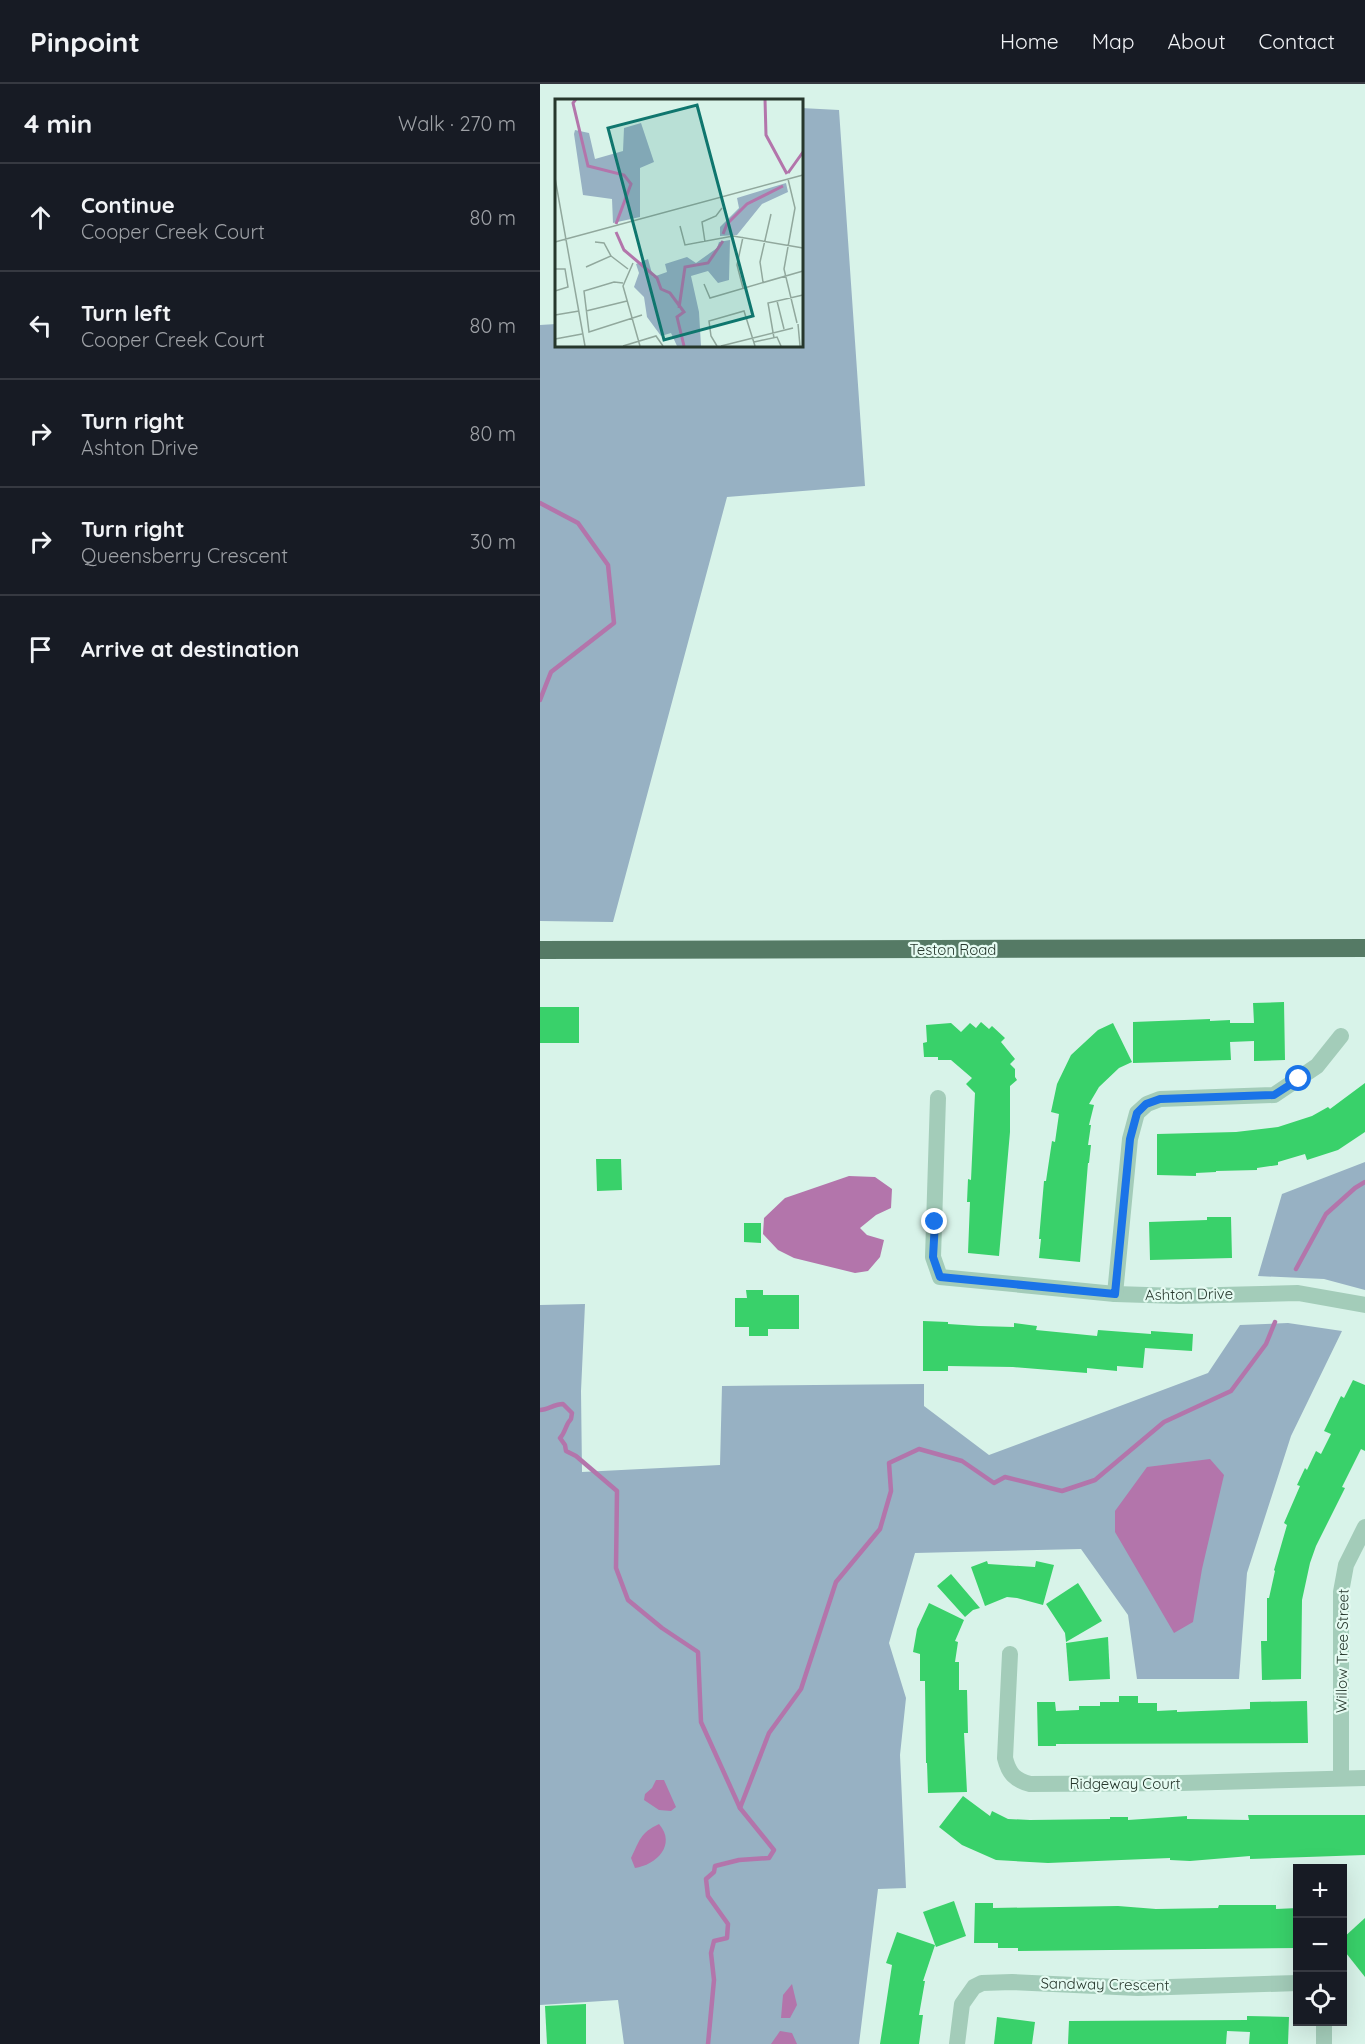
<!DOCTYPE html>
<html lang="en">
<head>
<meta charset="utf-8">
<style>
	body { margin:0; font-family:Quicksand,sans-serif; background:#20242c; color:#f1f3f6 }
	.controls { position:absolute; right:18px; bottom:18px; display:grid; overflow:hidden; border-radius:0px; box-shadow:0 6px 24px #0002 }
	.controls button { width:54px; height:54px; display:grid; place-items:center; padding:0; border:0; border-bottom:2px solid #363941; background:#171b24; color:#f1f3f6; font:30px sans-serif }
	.stop { position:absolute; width:18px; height:18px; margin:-14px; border:4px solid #1a73e8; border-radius:50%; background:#fff }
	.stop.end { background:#1a73e8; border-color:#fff; box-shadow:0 2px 6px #0008 }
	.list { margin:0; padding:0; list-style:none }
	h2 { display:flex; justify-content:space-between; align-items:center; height:78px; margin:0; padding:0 24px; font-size:26px }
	h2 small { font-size:20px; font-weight:400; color:#9ea1a6 }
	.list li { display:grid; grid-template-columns:39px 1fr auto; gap:18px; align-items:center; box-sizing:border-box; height:108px; padding:0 24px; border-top:2px solid #363941 }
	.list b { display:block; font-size:22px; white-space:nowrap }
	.list p { margin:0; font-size:20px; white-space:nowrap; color:#9ea1a6 }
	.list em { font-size:20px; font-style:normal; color:#9ea1a6 }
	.icon { flex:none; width:33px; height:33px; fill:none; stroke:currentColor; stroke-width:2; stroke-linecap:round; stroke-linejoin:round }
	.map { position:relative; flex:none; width:825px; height:1960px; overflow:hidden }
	header { display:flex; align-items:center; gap:36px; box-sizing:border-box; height:84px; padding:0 30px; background:#171b24; border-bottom:2px solid #363941 }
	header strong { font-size:28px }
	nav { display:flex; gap:33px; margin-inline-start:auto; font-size:21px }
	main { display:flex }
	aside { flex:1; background:#171b24 }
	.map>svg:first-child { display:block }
</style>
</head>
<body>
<header>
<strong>Pinpoint</strong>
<nav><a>Home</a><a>Map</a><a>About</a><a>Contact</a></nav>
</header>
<main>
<aside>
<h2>4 min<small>Walk · 270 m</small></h2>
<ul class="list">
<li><svg class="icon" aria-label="ahead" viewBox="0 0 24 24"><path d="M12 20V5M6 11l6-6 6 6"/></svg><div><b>Continue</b><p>Cooper Creek Court</p></div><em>80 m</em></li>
<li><svg class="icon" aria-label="left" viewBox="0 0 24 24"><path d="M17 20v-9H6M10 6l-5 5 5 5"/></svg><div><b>Turn left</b><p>Cooper Creek Court</p></div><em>80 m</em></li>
<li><svg class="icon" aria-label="right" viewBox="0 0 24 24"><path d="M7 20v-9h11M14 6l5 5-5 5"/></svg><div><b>Turn right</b><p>Ashton Drive</p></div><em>80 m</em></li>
<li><svg class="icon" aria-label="right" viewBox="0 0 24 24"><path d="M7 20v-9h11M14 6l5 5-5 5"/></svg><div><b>Turn right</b><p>Queensberry Crescent</p></div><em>30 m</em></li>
<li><svg class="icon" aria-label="arrive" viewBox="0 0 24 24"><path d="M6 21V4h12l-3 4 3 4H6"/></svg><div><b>Arrive at destination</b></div></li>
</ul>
</aside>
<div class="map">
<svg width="825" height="1960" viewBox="0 0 825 1960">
	<rect width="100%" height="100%" fill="#d8f3e9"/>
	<g fill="#97b1c3">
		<path d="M261,24L299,26L325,402L187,413L73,838L0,837V241L16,240V261H261Z"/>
		<path d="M825,1078V1206L784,1195L718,1192L742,1110Z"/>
		<path d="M45,1220L41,1307L42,1388L180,1381L182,1302L384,1300V1322L449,1371L668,1289L700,1241L748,1239L802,1247L751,1352L707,1489L699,1595H597L588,1531L541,1465L375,1469L349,1559L366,1614L360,1671L366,1804L338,1805L319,1960H84L78,1916L0,1921V1221Z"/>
	</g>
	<g fill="#b375ab">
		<path d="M309,1092L335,1093L352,1105L351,1124L336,1131L320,1144L327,1151L344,1156L340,1173L328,1187L315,1189L254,1174L238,1166L223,1150L224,1134L245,1114Z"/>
		<path d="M670,1375L684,1391L662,1485L653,1538L634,1549L575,1448V1427L607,1383Z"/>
		<path d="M116,1696H124L136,1723L131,1727L119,1726L104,1716L105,1710L112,1704Z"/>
		<path d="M119,1740C137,1761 116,1781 95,1784L91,1774C100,1756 100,1749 119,1740Z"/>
		<path d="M252,1900L257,1921L250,1934H241L243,1911Z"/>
		<path d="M240,1947L252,1949L257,1960H231Z"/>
	</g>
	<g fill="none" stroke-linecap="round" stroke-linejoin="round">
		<g stroke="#b375ab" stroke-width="4.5">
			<path d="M0,419L38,439L68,481L74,539L11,588L0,616"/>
			<path d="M756,1185L786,1130L815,1104L825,1098"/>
			<path d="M0,1326C8,1326 14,1320 23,1320L32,1329L31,1335C25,1341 26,1348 20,1354L25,1361L26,1367L36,1372L77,1407L76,1484L88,1516L122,1544L158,1568L161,1638L200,1724L234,1766L229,1774L199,1776L175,1782L174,1788L166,1795L168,1812L188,1840L187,1854L174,1857L171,1869L174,1896L168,1960"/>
			<path d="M200,1724L229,1649L261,1605L296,1498L340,1445L351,1407L349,1379L379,1365L422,1377L454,1399L465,1393L522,1407L555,1396L624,1338L691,1307L726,1260L735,1238"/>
		</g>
	</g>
	<g fill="#39d16a">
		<path d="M744,918L745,976L714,977V957L690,958L691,976L593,979V938L670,935V937L690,936V939H714L713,919Z"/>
		<rect x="0" y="923" width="39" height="36"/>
		<path d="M441,938L449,945L452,942L465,954L461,958L475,975L470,980L475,985V993L477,996L470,1002V1048L459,1172L428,1169L430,1118H427L428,1095L431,1096L435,1009L426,1000L432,994L411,976H398V973H384L383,959L387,958L386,941L411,939L421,948L430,939L436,944Z"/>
		<path d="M573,939L592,978L579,984L559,1003L549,1020L554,1021L549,1041H551L548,1061H551L549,1079H548L540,1178L499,1174L501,1155H499L504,1097H506L512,1057L515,1058L519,1030L511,1028L517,1000L531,971L558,946Z"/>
		<path d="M825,999V1048L798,1066L767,1076L765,1070L738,1078V1081L717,1084V1086L676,1087V1088L656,1089V1092L617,1091V1050L696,1048L738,1043L772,1032L788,1023L790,1025Z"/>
		<path d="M56,1075H81L82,1106L57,1107Z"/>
		<path d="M667,1133H691L692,1174L610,1176L609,1138L667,1136Z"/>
		<path d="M204,1139H221V1159L204,1158Z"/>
		<path d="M206,1206H223V1211H259V1245H228V1252H209V1243H195V1214H207Z"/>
		<path d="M383,1237L408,1238V1240L439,1242L474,1243V1239L497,1242L496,1246L557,1252L558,1246L611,1250V1247L653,1250L652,1267L605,1264L603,1284L577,1282V1287L547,1284V1289L473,1283L408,1282V1287H383Z"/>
		<path d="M813,1296L825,1301V1367L821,1365L802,1403L805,1404L776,1462L770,1479L762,1516L761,1595L722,1596L721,1557H727V1514H729L735,1487L734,1486L747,1441L744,1439L760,1402L757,1401L765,1384L767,1386L776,1367L781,1370L791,1350L784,1347L801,1312L804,1314Z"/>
		<path d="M447,1477L448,1480L495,1483L496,1477L514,1481L503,1521L477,1514L467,1513L445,1522L431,1483Z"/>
		<path d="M411,1490L440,1524L433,1526L425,1533L397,1502Z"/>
		<path d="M538,1499L562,1537L526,1558L525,1549L506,1520Z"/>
		<path d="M389,1519L424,1536L415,1557L418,1558L415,1578H419V1606H427L428,1649H424L427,1708L388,1709L387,1679H386L385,1597H380V1570L373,1568L377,1545Z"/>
		<path d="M568,1553L570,1595L529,1597L526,1559Z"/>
		<path d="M579,1612H598V1619H617V1627L637,1626V1628L710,1625V1618L767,1617L768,1659L516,1660V1662H498L497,1618H515L516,1627L539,1626V1622H560V1618H579Z"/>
		<path d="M423,1712L450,1732L452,1727L468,1735L490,1736L570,1735V1733H588V1736L647,1732V1735L709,1736L708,1731H825V1771L710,1775V1772L650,1777L630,1776V1774L508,1779L456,1776L422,1761L399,1743Z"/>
		<path d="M414,1817L426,1852L396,1863L383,1828Z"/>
		<path d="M435,1819H453V1824L578,1822L616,1825L678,1824L679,1821H736V1825L758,1824V1864L478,1867V1864H458V1859H434Z"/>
		<path d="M825,1834V1893L802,1864V1855Z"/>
		<path d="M357,1848L395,1861L383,1897H385L379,1931H383L379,1960H340L352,1881L346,1879Z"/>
		<path d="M46,1920V1960H7L5,1922Z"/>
		<path d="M707,1932L749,1933L748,1960H709L710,1948L687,1947L686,1960H528L529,1937L707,1936Z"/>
		<path d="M457,1933L495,1938L492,1960H454Z"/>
	</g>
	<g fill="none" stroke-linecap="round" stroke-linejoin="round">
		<g stroke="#a3ccb9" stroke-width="16">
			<path d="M398,1014L393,1173L400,1193L575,1210L639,1212L758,1209L825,1221"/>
			<path d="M575,1210L590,1055L597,1029L607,1020L620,1015L734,1011L777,982L801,952"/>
			<path d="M470,1570L465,1674C469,1690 475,1696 490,1700L641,1699L825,1694"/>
			<path d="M801,1694V1508L806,1481L825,1443"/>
			<path d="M417,1960L422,1920L434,1903L442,1899L472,1898L598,1904L758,1899"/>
			<path d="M784,1960V1938"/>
		</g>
		<path stroke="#557a65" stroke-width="18" d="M0,866L825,864"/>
	</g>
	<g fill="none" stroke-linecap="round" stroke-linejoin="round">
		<path stroke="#1a73e8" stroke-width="8" d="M395,1138L393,1173L400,1193L575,1210L590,1055L597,1029L606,1020L620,1015L734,1011L759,995"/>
	</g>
	<g text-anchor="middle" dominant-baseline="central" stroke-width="4.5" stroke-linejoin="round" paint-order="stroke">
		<g font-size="15" fill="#26372c" stroke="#e5fbf2">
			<text x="413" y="865">Teston Road</text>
			<text transform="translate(649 1210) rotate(-1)">Ashton Drive</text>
			<text transform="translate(802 1567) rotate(-89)">Willow Tree Street</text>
			<text x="585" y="1699">Ridgeway Court</text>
			<text transform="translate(565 1900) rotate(1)">Sandway Crescent</text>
		</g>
	</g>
	<g transform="translate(15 15)">
		<rect width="248" height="248" fill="#d8f3e9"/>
		<path d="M86,24L99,63L85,69V118L58,124L57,100L28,96L19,35L20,31L34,34L40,60L68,52L69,29ZM231,84L233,93L207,105L182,136L165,137V128L184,109L182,99ZM175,141L174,181L163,184L153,172L136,177L144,213L146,247H122L116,234L106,237L92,218L89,198L79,188L84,174L81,165L93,160L98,178L112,173L110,165L132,158L141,164L162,149L164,143Z" fill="#97b1c3"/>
		<path fill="none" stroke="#b375ab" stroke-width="3" d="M21,0L18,4L33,67L69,76L76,85L61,125M210,0L211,36L232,75M233,74L248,53M61,133L69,151L102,179L106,190L115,194L129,213L122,218L129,247M168,135L172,125L192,105L228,87M124,209L130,168L153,164L168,142"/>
		<path fill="none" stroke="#91a89d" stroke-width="1.5" d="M0,79L30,247M233,80L240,109L229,170L242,224M125,127L130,146L178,137L248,149M188,138L182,166L188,189M0,143L248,76M150,143L147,123L161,117L167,109M56,157L73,170M78,164L68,187L85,247M31,168L56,157L49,144L40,143M0,170H10L13,188L0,192M208,183L205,163L216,115M68,184L59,183L29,192L34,233L87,216M149,185L155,199L248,172M222,202L229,230M31,212L72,202M0,216L24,212M243,225L245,247M219,239L213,204L248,196M0,240L27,235M199,243L222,238L226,247M68,247L101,237L108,247M162,247L156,237L154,222L189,212L200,247M166,247L238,229"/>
		<path fill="#0f766e" fill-opacity="0.15" stroke="#0f766e" stroke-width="3" d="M142,6L198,217L109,241L53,29Z"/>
		<rect width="248" height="248" fill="none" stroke="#26372c" stroke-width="3"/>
	</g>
</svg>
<div class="controls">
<button>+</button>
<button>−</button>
<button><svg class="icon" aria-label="locate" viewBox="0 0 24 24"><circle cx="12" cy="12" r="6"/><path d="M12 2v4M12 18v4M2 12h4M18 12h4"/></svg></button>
</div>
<div class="stop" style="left:759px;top:995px"></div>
<div class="stop end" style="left:395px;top:1138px"></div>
</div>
</main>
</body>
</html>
